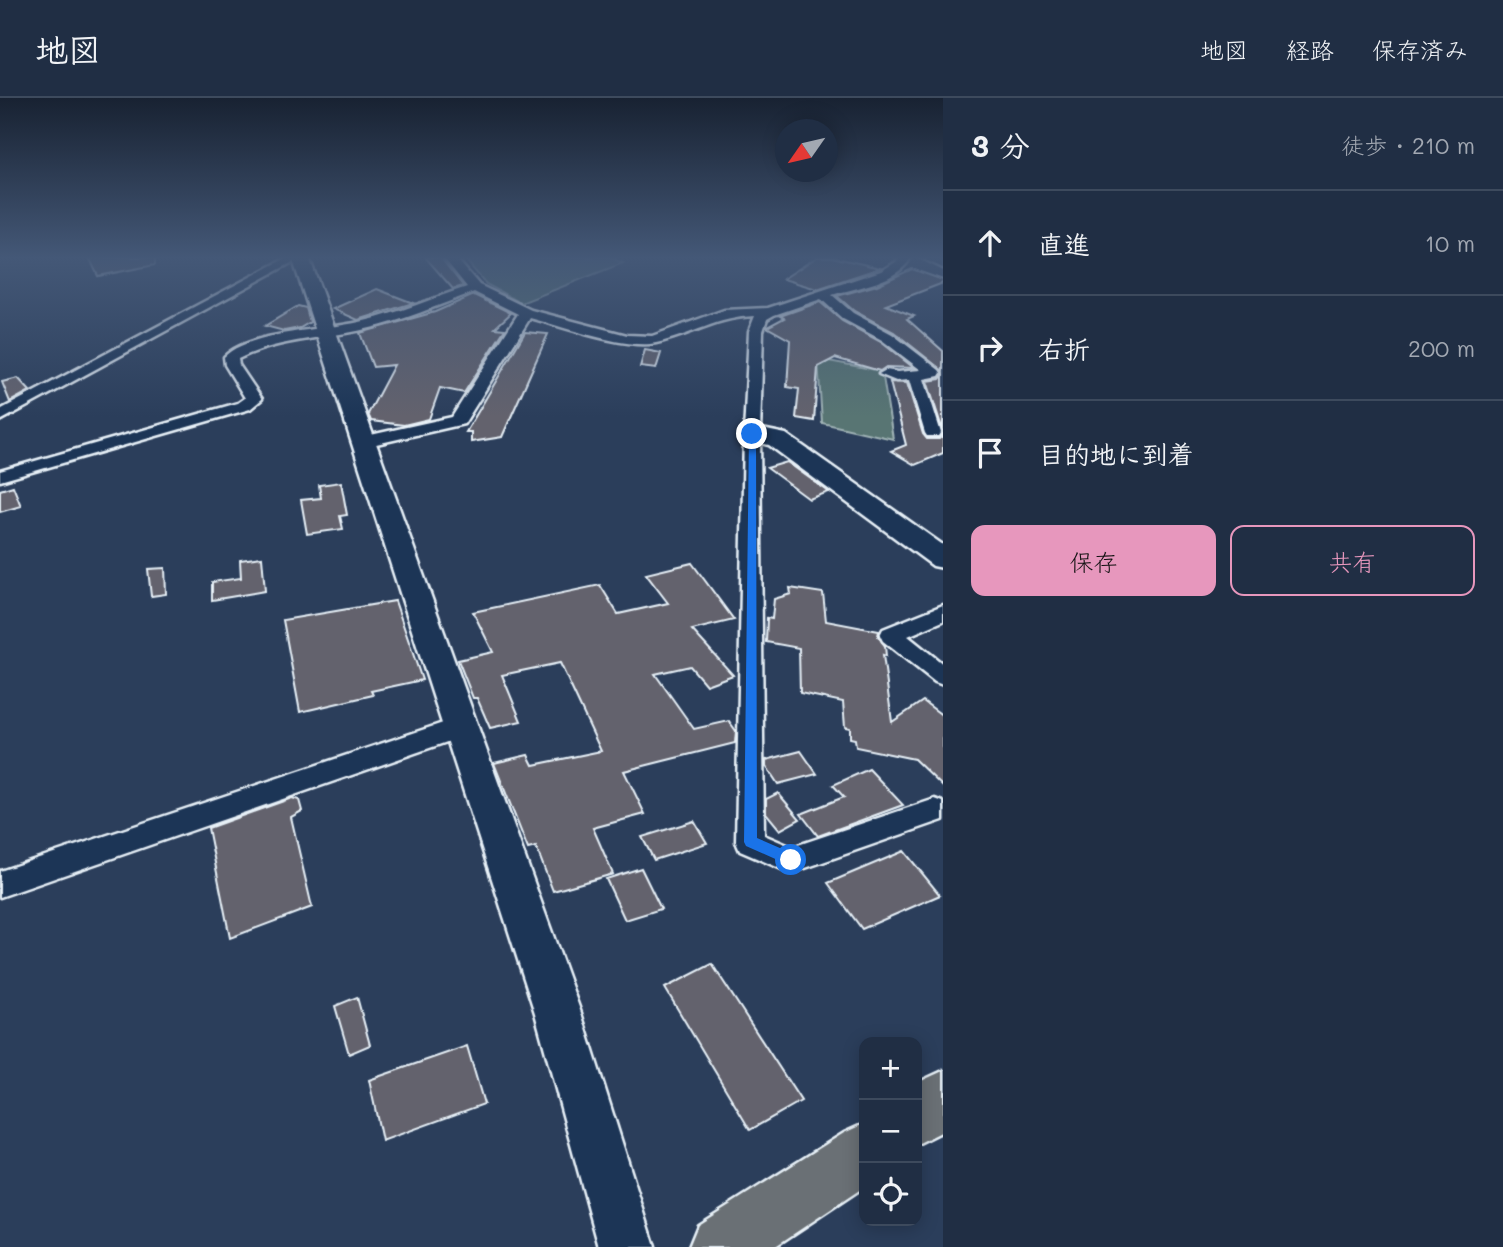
<!DOCTYPE html>
<html lang="ja">
<head>
<meta charset="utf-8">
<style>
	body { margin:0; font-family:Mali,"Klee One",sans-serif; background:#2d3a4f; color:#f1f3f6 }
	.controls { position:absolute; right:21px; bottom:21px; display:grid; overflow:hidden; border-radius:14px; box-shadow:0 4px 18px #0003 }
	.controls button { width:63px; height:63px; display:grid; place-items:center; padding:0; border:0; border-bottom:2px solid #3d4a5d; background:#202e44; color:#f1f3f6; font:35px sans-serif }
	.compass { position:absolute; left:775px; top:21px; width:63px; height:63px; border-radius:50%; background:#202e44; box-shadow:0 4px 18px #0003; rotate:236deg }
	.stop { position:absolute; width:21px; height:21px; margin:-16px; border:5px solid #1a73e8; border-radius:50%; background:#fff }
	.stop.end { background:#1a73e8; border-color:#fff; box-shadow:0 2px 7px #0008 }
	.list { margin:0; padding:0; list-style:none }
	h2 { display:flex; justify-content:space-between; align-items:center; height:91px; margin:0; padding:0 28px; font-size:30px }
	h2 small { font-size:23px; font-weight:400; color:#a2a8b2 }
	.list li { display:grid; grid-template-columns:46px 1fr auto; gap:21px; align-items:center; box-sizing:border-box; height:105px; padding:0 28px; border-top:2px solid #3d4a5d }
	.list b { display:block; font-size:26px; white-space:nowrap }
	.list em { font-size:23px; font-style:normal; color:#a2a8b2 }
	.actions { display:flex; gap:14px; padding:21px 28px }
	.actions a { flex:1; padding:16px 0; border:2px solid #e797bd; border-radius:14px; text-align:center; font-size:24px; color:#e797bd }
	.actions .main { background:#e797bd; color:#111 }
	.icon { flex:none; width:38px; height:38px; fill:none; stroke:currentColor; stroke-width:2; stroke-linecap:round; stroke-linejoin:round }
	.map { position:relative; flex:none; width:943px; height:1149px; overflow:hidden }
	header { display:flex; align-items:center; gap:42px; box-sizing:border-box; height:98px; padding:0 35px; background:#202e44; border-bottom:2px solid #3d4a5d }
	header strong { font-size:33px }
	nav { display:flex; gap:38px; margin-inline-start:auto; font-size:24px }
	main { display:flex }
	aside { flex:1; background:#202e44 }
	.map>svg:first-child { display:block }
</style>
</head>
<body>
<header>
<strong>地図</strong>
<nav><a>地図</a><a>経路</a><a>保存済み</a></nav>
</header>
<main>
<div class="map">
<svg width="943" height="1149" viewBox="0 0 943 1149">
	<rect width="100%" height="100%" fill="#2b3e5b"/>
	<filter id="ink" filterUnits="userSpaceOnUse"><feTurbulence type="fractalNoise" baseFrequency=".0143" numOctaves="2"/><feDisplacementMap in="SourceGraphic" scale="14" xChannelSelector="R" yChannelSelector="G"/><feConvolveMatrix kernelMatrix="1 2 1 2 8 2 1 2 1" color-interpolation-filters="sRGB"/></filter>
	<g filter="url(#ink)">
		<g fill="#587573" stroke="#a0b3b6" stroke-width="2">
			<path d="M463,159H610L623,165L521,205L486,186Z"/>
			<path d="M818,261L882,273L893,341L822,325Z"/>
		</g>
		<g fill="#63626d" stroke="#e8f1f8" stroke-width="2">
			<path d="M89,159H155V167L98,178Z"/>
			<path d="M428,159H440L463,188L453,191L426,160Z"/>
			<path d="M817,159H832L880,170L817,191L783,181Z"/>
			<path d="M912,171L943,182V185L886,207L914,218L907,221L943,253V273L894,234L854,213L837,198L877,187Z"/>
			<path d="M377,191L413,205L358,222L333,211Z"/>
			<path d="M474,197L511,215L495,230L505,231L464,295L440,290L429,321L404,327L371,323L368,316L394,267L373,269L360,235L435,214Z"/>
			<path d="M820,204L842,223L881,244L914,270L886,269L880,273L835,260L818,269L814,323L796,320L799,291L787,289L790,242L767,229L784,220L780,218Z"/>
			<path d="M298,208L306,210L310,224L300,230L284,233L265,228Z"/>
			<path d="M525,234L548,236L502,339L471,344V334H466Z"/>
			<path d="M645,252L661,255L656,271L640,269Z"/>
			<path d="M943,277V333L927,283L940,281Z"/>
			<path d="M18,280L30,293L10,304L2,284Z"/>
			<path d="M890,284L907,285L923,336L927,341H939L943,337V355L915,367L891,353L906,347Z"/>
			<path d="M787,364L829,394L809,401L767,370Z"/>
			<path d="M341,384L347,417L340,418L343,431L307,436L301,402L321,400L319,387Z"/>
			<path d="M13,388L21,408L0,414V392Z"/>
			<path d="M262,459L265,493L212,502V484L241,480L240,462Z"/>
			<path d="M692,465L734,522L692,532L733,577L706,587L690,568L655,576L694,631L729,623L736,633L735,645L624,673L645,716L593,730L613,776L553,793L536,749L528,751L494,665L528,657L533,667L601,653L560,565L502,577L521,623L490,630L477,600H473L458,562L493,554L473,514L600,487L618,516L668,505L646,476Z"/>
			<path d="M165,470L166,496L151,498L148,471Z"/>
			<path d="M790,490L823,495L826,523L879,533L878,538L885,548L886,558L883,557L892,624L923,603L943,618V689L914,661L856,649L855,641L850,640V630L845,629L843,604L800,595L799,550L766,544L767,520L772,521L774,501L791,496Z"/>
			<path d="M395,503L422,582L371,593L373,597L300,614L283,522Z"/>
			<path d="M801,653L817,676L778,686L766,668V662Z"/>
			<path d="M869,671L903,707L818,738L801,716L844,699L833,687Z"/>
			<path d="M778,695L800,721L780,732L766,715V701Z"/>
			<path d="M292,700L299,702L302,713L291,719L312,809L230,840L208,730Z"/>
			<path d="M694,723L707,745L654,762L642,739Z"/>
			<path d="M904,753L940,797L862,831L828,785Z"/>
			<path d="M641,770L661,811L625,822L606,781Z"/>
			<path d="M712,866L801,1003L750,1032L665,890Z"/>
			<path d="M357,899L370,947L349,956L335,908Z"/>
			<path d="M467,948L484,1006L382,1043L369,982Z"/>
		</g>
		<g fill="none" stroke-linecap="round" stroke-linejoin="round">
			<defs>
				<g id="street">
					<path d="M288,159H302L0,323V312Z"/>
					<path d="M443,159H455L479,187L531,212L627,237L652,238L724,212L768,210L881,173L896,164L899,159H911C899,184 857,189 832,197L853,215L892,236L939,272L941,275L939,278L924,281L941,335L939,338H927L925,335L909,282L896,283L879,276L886,272L897,274L921,272L882,242L843,221L821,201L774,217L767,221L763,233L760,336L764,737L792,749L935,701L943,704V722L791,775L740,753L736,744L744,336L749,233L755,218C717,219 692,237 656,245C627,252 561,228 530,220L464,326L363,349L357,348L355,344L357,340L452,319L518,216L474,194C438,207 403,223 366,231C323,241 278,241 238,261L239,267L262,301L250,311L0,383V373L238,305L245,300L225,267L224,259C248,233 329,232 364,223C399,215 433,200 467,189Z"/>
					<path d="M920,159H935L943,162V170Z"/>
					<path d="M943,507V523L908,538L943,566V587L935,584L883,543L880,537L883,531Z"/>
					<path d="M461,619L470,622L473,629L470,636L0,799V773Z"/>
				</g>
				<g id="secondary">
					<path d="M292,159H309L581,915L655,1149H599L535,915Z"/>
					<path d="M752,329L786,336L943,447V470L933,468L769,347L744,341L740,336L744,331Z"/>
				</g>
				<g id="primary">
					<path d="M943,973V1033L917,1046V985Z"/>
					<path d="M864,1026V1089L774,1149H689L698,1127L844,1035Z"/>
				</g>
			</defs>
			<use href="#street" stroke="#e8f1f8" stroke-width="5"/>
			<use href="#secondary" stroke="#e8f1f8" stroke-width="5"/>
			<use href="#primary" stroke="#e8f1f8" stroke-width="5"/>
			<use href="#street" fill="#1d3557" fill-rule="evenodd"/>
			<use href="#secondary" fill="#1d3557" fill-rule="evenodd"/>
			<use href="#primary" fill="#6a7074" fill-rule="evenodd"/>
		</g>
	</g>
	<linearGradient id="sky" x2="0" y2="1"><stop stop-color="#182232"/><stop offset="0.5" stop-color="#445877"/><stop offset="1" stop-color="#445877" stop-opacity="0"/></linearGradient>
	<rect width="943" height="319" fill="url(#sky)"/>
	<path fill="#1a73e8" d="M749,334L756,336L757,740L796,757V766L791,768L746,748L744,744Z"/>
</svg>
<div class="controls">
<button>+</button>
<button>−</button>
<button><svg class="icon" aria-label="locate" viewBox="0 0 24 24"><circle cx="12" cy="12" r="6"/><path d="M12 2v4M12 18v4M2 12h4M18 12h4"/></svg></button>
</div>
<svg class="compass" viewBox="-18 -18 36 36"><path d="M0-13l5 13h-10z" fill="#e53935"/><path d="M0 13l5-13h-10z" fill="#a2a8b2"/></svg>
<div class="stop" style="left:791px;top:762px"></div>
<div class="stop end" style="left:752px;top:336px"></div>
</div>
<aside>
<h2>3 分<small>徒歩 · 210 m</small></h2>
<ul class="list">
<li><svg class="icon" aria-label="ahead" viewBox="0 0 24 24"><path d="M12 20V5M6 11l6-6 6 6"/></svg><div><b>直進</b></div><em>10 m</em></li>
<li><svg class="icon" aria-label="right" viewBox="0 0 24 24"><path d="M7 20v-9h11M14 6l5 5-5 5"/></svg><div><b>右折</b></div><em>200 m</em></li>
<li><svg class="icon" aria-label="arrive" viewBox="0 0 24 24"><path d="M6 21V4h12l-3 4 3 4H6"/></svg><div><b>目的地に到着</b></div></li>
</ul>
<div class="actions"><a class="main">保存</a><a>共有</a></div>
</aside>
</main>
</body>
</html>
